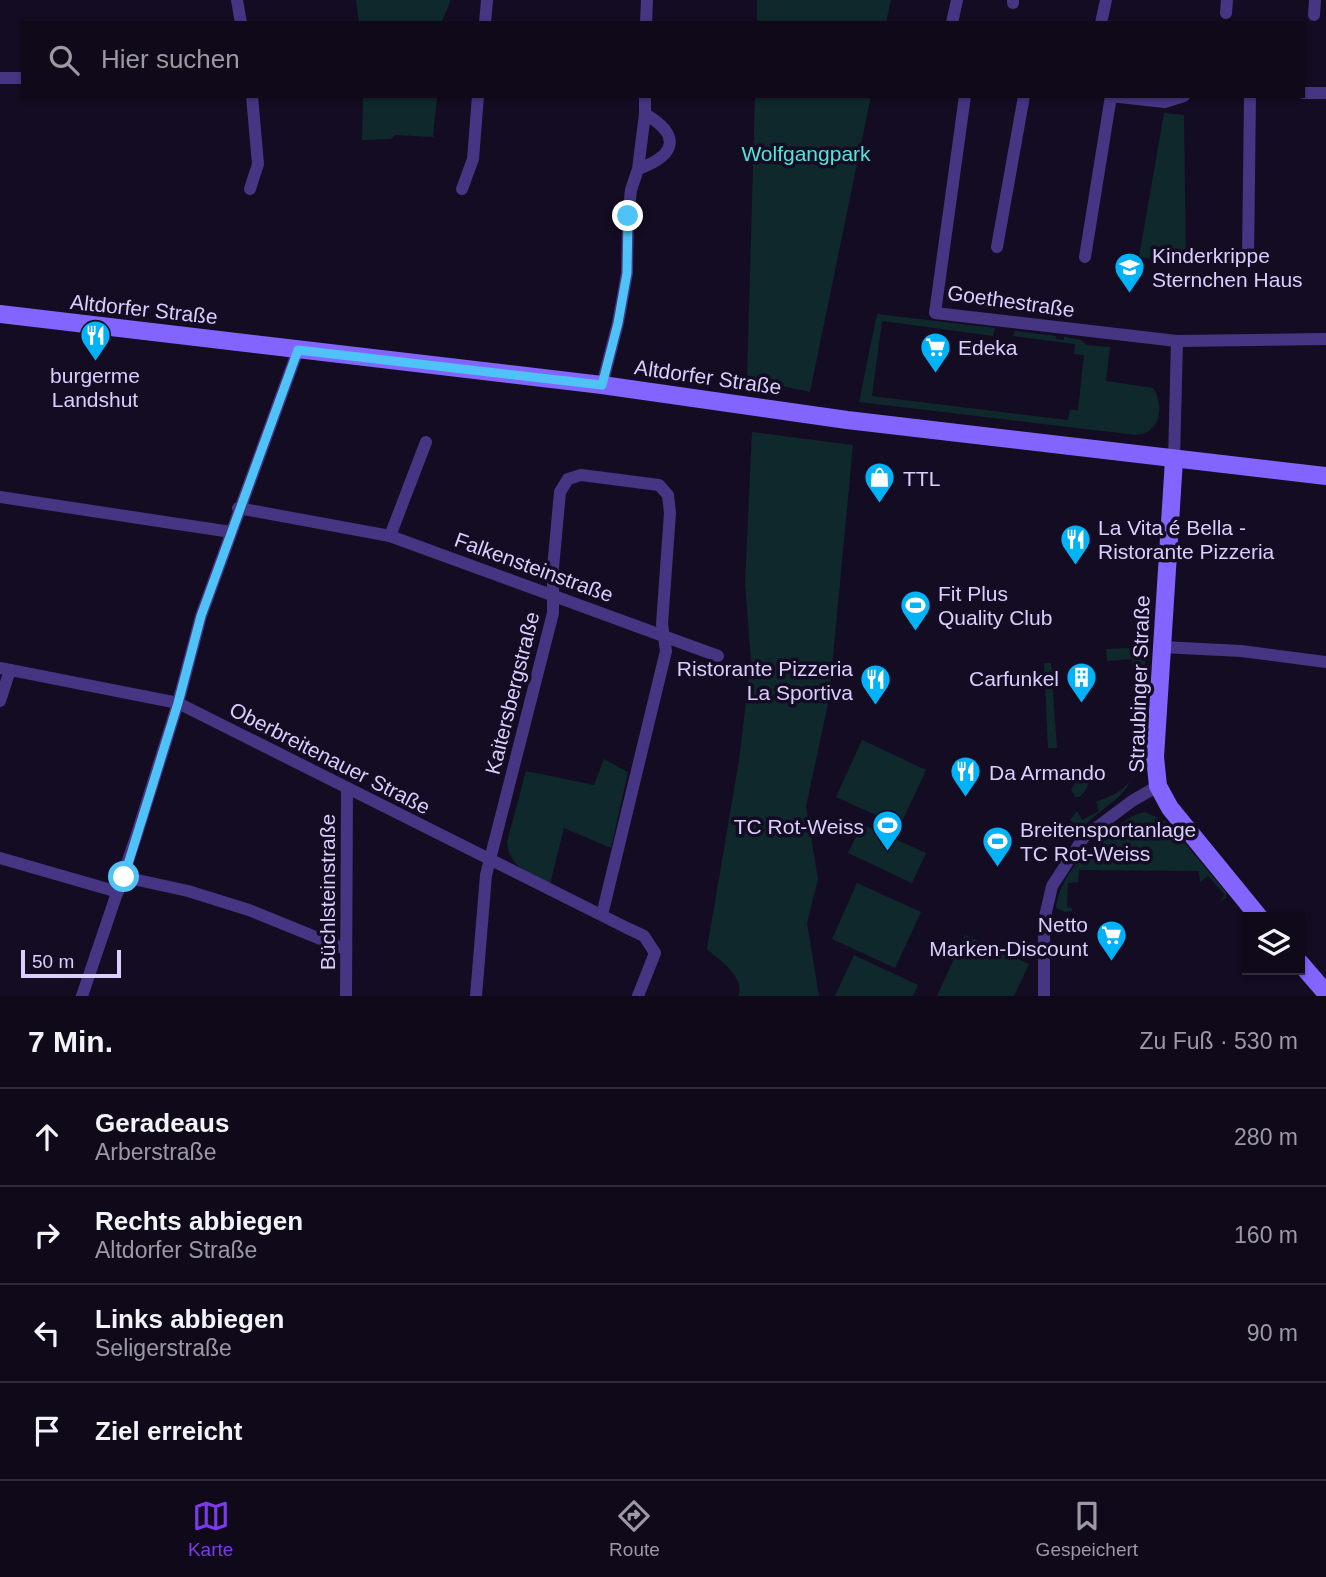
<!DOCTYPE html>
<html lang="de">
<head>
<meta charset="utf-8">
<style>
	body { margin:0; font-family:Helvetica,sans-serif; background:#1d1727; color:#f1f3f6 }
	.controls { position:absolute; right:21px; bottom:21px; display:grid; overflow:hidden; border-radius:0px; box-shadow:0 2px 5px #0004 }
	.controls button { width:63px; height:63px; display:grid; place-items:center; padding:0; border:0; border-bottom:2px solid #2f2a39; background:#0f091a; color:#f1f3f6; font:35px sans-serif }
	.scale { position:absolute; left:21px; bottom:18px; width:100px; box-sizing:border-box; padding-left:7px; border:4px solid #dccdff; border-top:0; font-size:19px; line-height:24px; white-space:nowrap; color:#dccdff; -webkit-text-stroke:5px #140c22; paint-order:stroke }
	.stop { position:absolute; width:21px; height:21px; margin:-16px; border:5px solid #4fc3f7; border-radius:50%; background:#fff }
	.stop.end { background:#4fc3f7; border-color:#fff; box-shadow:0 2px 7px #0008 }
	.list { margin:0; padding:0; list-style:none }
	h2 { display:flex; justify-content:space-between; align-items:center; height:91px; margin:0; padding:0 28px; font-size:30px }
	h2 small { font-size:23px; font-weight:400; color:#9b9aa2 }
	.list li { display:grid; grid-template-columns:46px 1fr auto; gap:21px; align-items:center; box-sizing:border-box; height:98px; padding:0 28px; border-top:2px solid #2f2a39 }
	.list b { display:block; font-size:26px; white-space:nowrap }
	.list p { margin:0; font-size:23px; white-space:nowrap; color:#9b9aa2 }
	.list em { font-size:23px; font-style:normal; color:#9b9aa2 }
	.icon { flex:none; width:38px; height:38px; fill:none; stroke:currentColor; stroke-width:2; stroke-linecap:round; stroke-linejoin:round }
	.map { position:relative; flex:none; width:1326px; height:996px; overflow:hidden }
	.search { position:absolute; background:#0f091a; box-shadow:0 2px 5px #0004; left:21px; right:21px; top:21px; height:77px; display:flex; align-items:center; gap:18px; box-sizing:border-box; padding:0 24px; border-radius:0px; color:#9b9aa2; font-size:26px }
	.sheet { height:483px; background:#0f091a }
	nav { display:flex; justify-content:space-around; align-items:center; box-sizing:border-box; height:98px; border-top:2px solid #2f2a39; background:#0f091a; font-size:19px; color:#9b9aa2 }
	nav a { display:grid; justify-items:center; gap:4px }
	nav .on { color:#7c3aed }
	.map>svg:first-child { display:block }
</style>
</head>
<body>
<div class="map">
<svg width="1326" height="996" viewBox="0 0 1326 996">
	<rect width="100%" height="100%" fill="#140c22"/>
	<g fill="#0f282c">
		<path d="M356,0H450V2L441,23H359Z"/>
		<path d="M757,0H891L886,23H757Z"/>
		<path d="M363,96H437L433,137L395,135L391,139L362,140Z"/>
		<path d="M755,96H871L810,392L747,379Z"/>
		<path d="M1164,113L1184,115L1186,262L1139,257Z"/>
		<path d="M877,314L995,328L993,336L882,321L872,396L1068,420L1070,410H1078L1084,355L1074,354L1075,344L1013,336L1015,331L1056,336V339L1064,340V337L1081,340L1087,345L1110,347L1106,381L1153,388C1161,398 1162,419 1152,428C1148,433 1141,434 1136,435L859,402Z"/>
		<path d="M752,432L853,445L829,699L806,807L818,879L807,923L819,996H738C746,977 719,960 707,949L739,760L751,661L745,583Z"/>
		<path d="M1128,648L1146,652L1138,758C1131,791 1120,796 1096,815C1090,820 1086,826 1078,826L1070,820L1077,811L1082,820L1099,811L1096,802C1110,796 1123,792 1132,779C1143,761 1133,683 1132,659L1107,661L1106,649Z"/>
		<path d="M1044,663H1051L1057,748H1048Z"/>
		<path d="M862,740L926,770L900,826L836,797Z"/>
		<path d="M604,759L628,772L611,848L564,828L550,884C530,873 509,868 507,842L526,771L594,785Z"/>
		<path d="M1090,773L1087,788L1080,797H1075L1071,789L1074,786L1075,774Z"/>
		<path d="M1145,812L1167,822L1226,892V898L1219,902L1225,895L1208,876L1200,882L1199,871L1079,870L1078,882L1068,883L1067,907L1072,908V911L1065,912L1056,908C1057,895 1065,879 1073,868C1085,851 1125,815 1145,812Z"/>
		<path d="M862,824L926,853L912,883L848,853Z"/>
		<path d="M857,883L921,912L895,968L832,939Z"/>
		<path d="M965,935L1029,964L1014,996H937Z"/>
		<path d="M854,955L918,985L913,996H835Z"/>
	</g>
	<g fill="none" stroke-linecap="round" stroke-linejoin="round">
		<g stroke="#463583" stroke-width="12">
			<path d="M237,0L241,23"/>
			<path d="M1013,3V0"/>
			<path d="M1226,13L1227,0"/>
			<path d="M1314,15L1315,0"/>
			<path d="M485,23L487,0"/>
			<path d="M646,23L647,0"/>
			<path d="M952,23L957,0"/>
			<path d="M1101,23L1106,0"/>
			<path d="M0,78H23"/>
			<path d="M1303,93H1326"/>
			<path d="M965,96L935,313L1177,341L1326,339"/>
			<path d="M1110,96L1165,102L1184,96"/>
			<path d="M645,114V96"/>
			<path d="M250,189L258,164L252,96"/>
			<path d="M462,189L473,159L478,96"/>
			<path d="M997,247L1024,96"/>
			<path d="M1085,257L1111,96"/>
			<path d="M1248,259L1250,96"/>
			<path d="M602,385L618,323L627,273L628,216L631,190L638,169C677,155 681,135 645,114L638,169"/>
			<path d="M1174,460L1177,341"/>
			<path d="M0,497L231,532"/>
			<path d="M238,508L390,536L718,656"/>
			<path d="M390,536L426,442"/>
			<path d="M1162,647L1241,651L1326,662"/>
			<path d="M0,668L178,703L627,928L644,936L655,953L638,996"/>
			<path d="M0,701L10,670"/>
			<path d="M0,858L118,892"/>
			<path d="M124,877L188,891L249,910L345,949"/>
			<path d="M82,996L136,837L178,703L201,616L298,350"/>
			<path d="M346,996L347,788"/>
			<path d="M476,996L486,875L553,613V568L560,492L568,479L581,475L659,485L668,495L670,513L662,624L666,651L602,915"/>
			<path d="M1044,996V921L1052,886L1084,837L1132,801L1158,786"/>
		</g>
		<g stroke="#8364ff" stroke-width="18">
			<path d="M0,314L602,385L847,420L1326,476"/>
			<path d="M1174,460L1155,757L1158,786L1170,808L1259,917"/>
			<path d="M1300,963L1326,993"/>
		</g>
	</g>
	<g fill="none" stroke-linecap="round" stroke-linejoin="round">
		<path stroke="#4fc3f7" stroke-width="9" d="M124,877L178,703L201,616L298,350L602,385L618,323L627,273L628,216"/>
	</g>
	<defs>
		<symbol id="school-pin" viewBox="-11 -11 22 30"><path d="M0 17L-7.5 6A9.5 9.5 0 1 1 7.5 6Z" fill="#00b3f8" stroke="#140c22"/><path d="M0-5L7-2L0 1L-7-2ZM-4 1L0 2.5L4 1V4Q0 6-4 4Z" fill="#fff"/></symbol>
		<symbol id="restaurant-pin" viewBox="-11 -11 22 30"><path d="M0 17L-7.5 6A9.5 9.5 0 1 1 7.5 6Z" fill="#00b3f8" stroke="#140c22"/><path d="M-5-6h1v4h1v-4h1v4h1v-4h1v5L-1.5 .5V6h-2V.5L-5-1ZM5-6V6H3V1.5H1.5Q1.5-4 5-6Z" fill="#fff"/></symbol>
		<symbol id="supermarket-pin" viewBox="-11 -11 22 30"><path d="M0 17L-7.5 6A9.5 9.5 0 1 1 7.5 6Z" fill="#00b3f8" stroke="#140c22"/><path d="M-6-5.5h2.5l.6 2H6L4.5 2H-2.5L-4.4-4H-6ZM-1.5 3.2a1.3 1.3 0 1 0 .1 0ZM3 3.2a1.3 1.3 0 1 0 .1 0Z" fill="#fff"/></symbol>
		<symbol id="shop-pin" viewBox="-11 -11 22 30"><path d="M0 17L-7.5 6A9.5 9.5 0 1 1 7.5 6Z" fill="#00b3f8" stroke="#140c22"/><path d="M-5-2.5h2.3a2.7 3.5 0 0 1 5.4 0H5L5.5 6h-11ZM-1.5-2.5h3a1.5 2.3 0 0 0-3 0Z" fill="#fff"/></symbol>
		<symbol id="stadium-pin" viewBox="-11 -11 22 30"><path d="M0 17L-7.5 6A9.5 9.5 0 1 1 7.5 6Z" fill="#00b3f8" stroke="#140c22"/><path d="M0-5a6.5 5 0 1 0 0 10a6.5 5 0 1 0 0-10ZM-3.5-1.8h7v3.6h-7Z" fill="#fff"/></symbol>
		<symbol id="building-pin" viewBox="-11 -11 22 30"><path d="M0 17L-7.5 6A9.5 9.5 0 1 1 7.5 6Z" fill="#00b3f8" stroke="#140c22"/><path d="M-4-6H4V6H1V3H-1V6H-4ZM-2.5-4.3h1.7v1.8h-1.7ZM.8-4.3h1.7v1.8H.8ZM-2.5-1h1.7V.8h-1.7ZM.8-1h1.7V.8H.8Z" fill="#fff"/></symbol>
	</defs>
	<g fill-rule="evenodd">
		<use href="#school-pin" x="1112" y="250" width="35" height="47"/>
		<use href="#restaurant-pin" x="78" y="318" width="35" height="47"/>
		<use href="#supermarket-pin" x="918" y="330" width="35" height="47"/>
		<use href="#shop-pin" x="862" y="460" width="35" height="47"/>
		<use href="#restaurant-pin" x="1058" y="522" width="35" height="47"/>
		<use href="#stadium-pin" x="898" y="588" width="35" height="47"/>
		<use href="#building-pin" x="1064" y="660" width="35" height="47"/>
		<use href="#restaurant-pin" x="858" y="662" width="35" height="47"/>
		<use href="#restaurant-pin" x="948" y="754" width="35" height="47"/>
		<use href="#stadium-pin" x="870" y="808" width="35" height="47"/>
		<use href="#stadium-pin" x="980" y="824" width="35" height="47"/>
		<use href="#supermarket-pin" x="1094" y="918" width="35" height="47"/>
	</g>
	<g text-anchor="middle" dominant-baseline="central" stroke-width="7" stroke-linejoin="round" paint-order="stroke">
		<g font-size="21" fill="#53e5da" stroke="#140c22">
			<text x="806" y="153">Wolfgangpark</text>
		</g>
		<g font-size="21" fill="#dccdff" stroke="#140c22" text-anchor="start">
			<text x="1152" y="255">Kinderkrippe<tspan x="1152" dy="24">Sternchen Haus</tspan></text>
			<text x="958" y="347">Edeka</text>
			<text x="95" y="375" text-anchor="middle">burgerme<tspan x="95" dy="24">Landshut</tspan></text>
			<text x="903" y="478">TTL</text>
			<text x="1098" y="527">La Vita é Bella -<tspan x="1098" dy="24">Ristorante Pizzeria</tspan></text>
			<text x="938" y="593">Fit Plus<tspan x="938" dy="24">Quality Club</tspan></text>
			<text x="853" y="668" text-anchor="end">Ristorante Pizzeria<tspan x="853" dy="24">La Sportiva</tspan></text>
			<text x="1059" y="678" text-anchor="end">Carfunkel</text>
			<text x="989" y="772">Da Armando</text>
			<text x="864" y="826" text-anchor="end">TC Rot-Weiss</text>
			<text x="1020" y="829">Breitensportanlage<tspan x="1020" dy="24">TC Rot-Weiss</tspan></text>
			<text x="1088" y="924" text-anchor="end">Netto<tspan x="1088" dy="24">Marken-Discount</tspan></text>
		</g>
		<g font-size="21" fill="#dccdff" stroke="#140c22">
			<text transform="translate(1011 301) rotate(8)">Goethestraße</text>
			<text transform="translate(144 309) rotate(6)">Altdorfer Straße</text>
			<text transform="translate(708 377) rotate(8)">Altdorfer Straße</text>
			<text transform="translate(534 567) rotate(20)">Falkensteinstraße</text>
			<text transform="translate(1139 684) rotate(-88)">Straubinger Straße</text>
			<text transform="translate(512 693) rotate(-76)">Kaitersbergstraße</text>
			<text transform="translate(330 758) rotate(27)">Oberbreitenauer Straße</text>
			<text transform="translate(327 892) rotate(-90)">Büchlsteinstraße</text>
		</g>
	</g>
</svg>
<div class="controls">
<button><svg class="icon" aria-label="layers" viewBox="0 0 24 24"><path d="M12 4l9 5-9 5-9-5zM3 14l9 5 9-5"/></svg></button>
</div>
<div class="scale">50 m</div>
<div class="stop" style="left:124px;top:877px"></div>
<div class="stop end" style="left:628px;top:216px"></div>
<div class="search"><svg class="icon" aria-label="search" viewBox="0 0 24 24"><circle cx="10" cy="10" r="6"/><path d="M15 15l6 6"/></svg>Hier suchen</div>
</div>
<section class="sheet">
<h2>7 Min.<small>Zu Fuß · 530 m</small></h2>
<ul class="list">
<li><svg class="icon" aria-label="ahead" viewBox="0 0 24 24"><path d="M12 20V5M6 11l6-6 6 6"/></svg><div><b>Geradeaus</b><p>Arberstraße</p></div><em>280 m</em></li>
<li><svg class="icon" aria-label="right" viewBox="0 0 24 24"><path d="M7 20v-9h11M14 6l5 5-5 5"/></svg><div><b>Rechts abbiegen</b><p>Altdorfer Straße</p></div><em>160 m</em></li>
<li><svg class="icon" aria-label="left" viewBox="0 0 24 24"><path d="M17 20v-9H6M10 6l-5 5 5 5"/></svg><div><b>Links abbiegen</b><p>Seligerstraße</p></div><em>90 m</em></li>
<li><svg class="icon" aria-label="arrive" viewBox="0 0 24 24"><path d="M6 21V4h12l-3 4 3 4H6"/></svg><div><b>Ziel erreicht</b></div></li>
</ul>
</section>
<nav>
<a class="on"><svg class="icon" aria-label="map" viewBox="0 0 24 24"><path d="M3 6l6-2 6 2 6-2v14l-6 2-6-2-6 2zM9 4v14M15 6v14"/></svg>Karte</a>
<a><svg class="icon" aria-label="directions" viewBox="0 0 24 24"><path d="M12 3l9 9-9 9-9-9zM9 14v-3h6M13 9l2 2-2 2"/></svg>Route</a>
<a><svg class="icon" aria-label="saved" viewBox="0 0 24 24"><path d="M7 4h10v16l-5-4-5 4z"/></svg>Gespeichert</a>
</nav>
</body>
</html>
